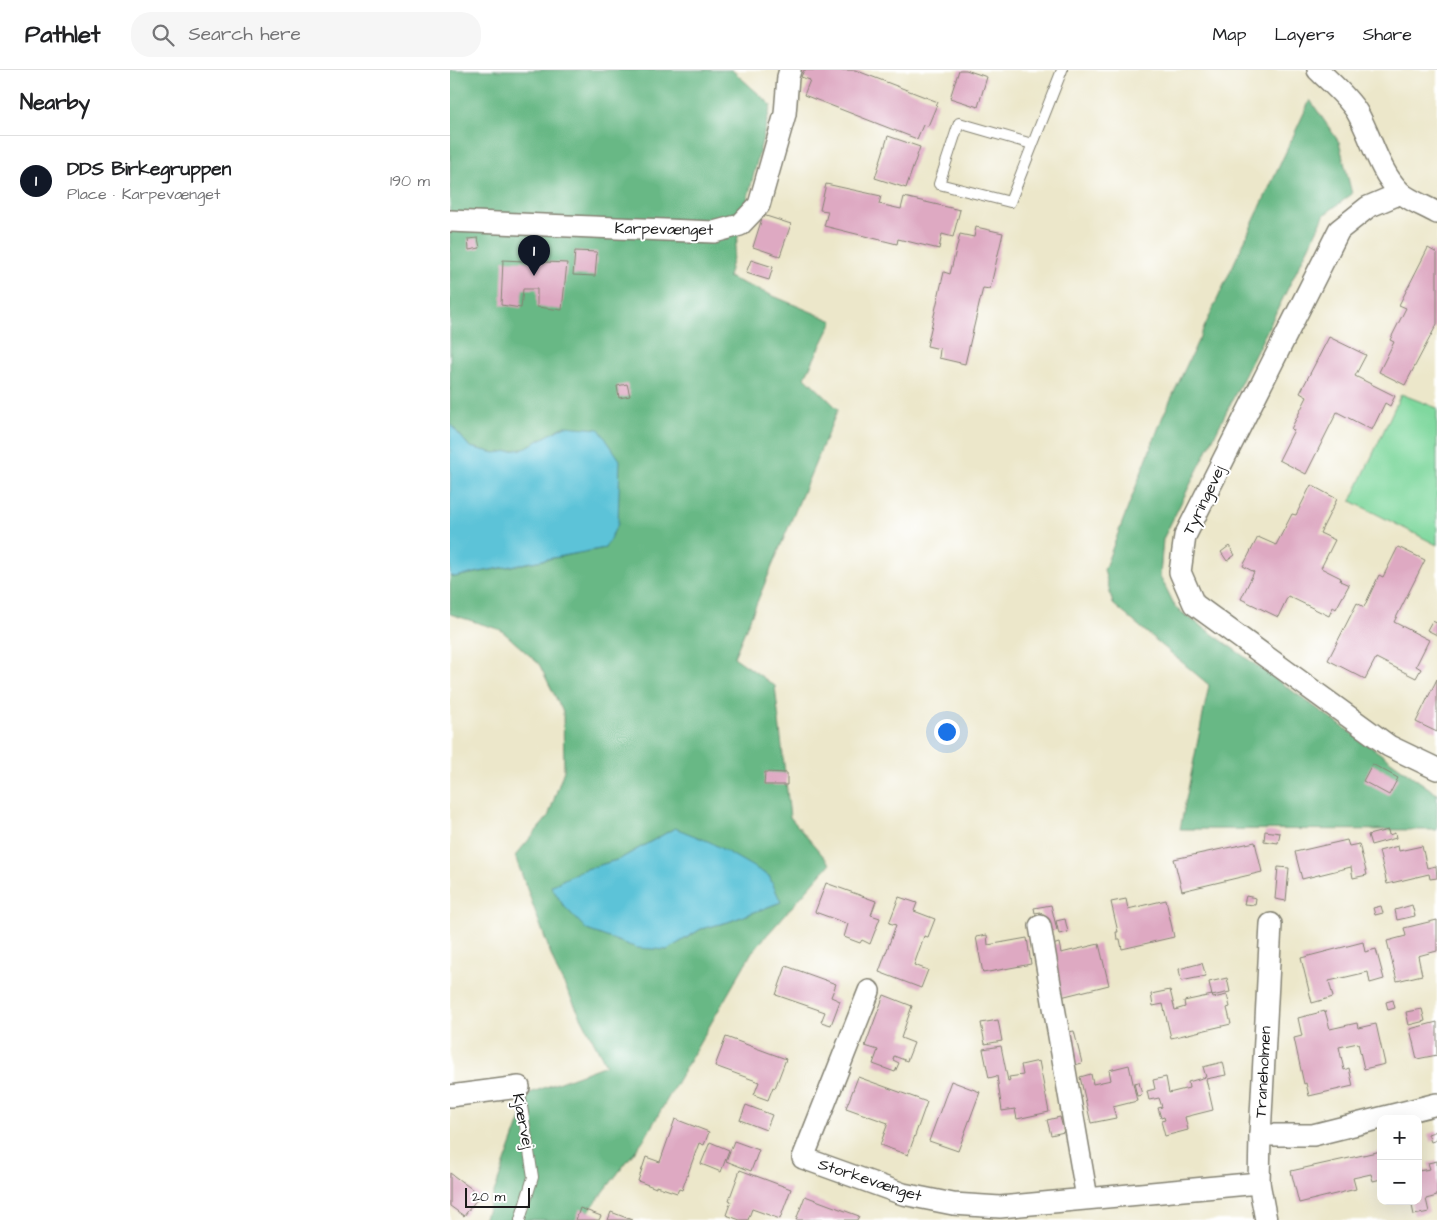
<!DOCTYPE html>
<html lang="en">
<head>
<meta charset="utf-8">
<style>
	body { margin:0; font-family:"Architects Daughter",sans-serif; background:#f6f6f6; color:#202124 }
	.controls { position:absolute; right:15px; bottom:15px; display:grid; overflow:hidden; border-radius:10px; box-shadow:0 5px 20px #0002 }
	.controls button { width:45px; height:45px; display:grid; place-items:center; padding:0; border:0; border-bottom:1px solid #e0e0e0; background:#fff; color:#202124; font:25px sans-serif }
	.scale { position:absolute; left:15px; bottom:12px; width:65px; box-sizing:border-box; padding-left:5px; border:2px solid #1c1c1c; border-top:0; font-size:14px; line-height:18px; white-space:nowrap; color:#1c1c1c; -webkit-text-stroke:4px #fff; paint-order:stroke }
	.you { position:absolute; left:496px; top:661px; width:18px; height:18px; margin:-12px; border:4px solid #fff; border-radius:50%; background:#1a73e8; box-shadow:0 0 0 8px #1a73e833 }
	.badge { display:grid; place-items:center; width:32px; height:32px; border-radius:50%; background:#111827; color:#fff; font-size:16px; font-weight:700 }
	.pin { position:absolute; translate:-50% -41px; filter:drop-shadow(0 1px 2px #0008) }
	.pin::after { content:''; position:absolute; top:26px; width:18px; height:15px; background:inherit; clip-path:polygon(0 0,100% 0,50% 100%) }
	.list { margin:0; padding:0; list-style:none }
	h2 { display:flex; justify-content:space-between; align-items:center; height:65px; margin:0; padding:0 20px; font-size:21px }
	h2 small { font-size:16px; font-weight:400; color:#757577 }
	.list li { display:grid; grid-template-columns:32px 1fr auto; gap:15px; align-items:center; box-sizing:border-box; height:90px; padding:0 20px; border-top:1px solid #e0e0e0 }
	.list b { display:block; font-size:19px; white-space:nowrap }
	.list p { margin:0; font-size:16px; white-space:nowrap; color:#757577 }
	.list em { font-size:16px; font-style:normal; color:#757577 }
	.icon { flex:none; width:28px; height:28px; fill:none; stroke:currentColor; stroke-width:2; stroke-linecap:round; stroke-linejoin:round }
	.map { position:relative; flex:none; width:987px; height:1150px; overflow:hidden }
	header { display:flex; align-items:center; gap:30px; box-sizing:border-box; height:70px; padding:0 25px; background:#fff; border-bottom:1px solid #e0e0e0 }
	header strong { font-size:24px }
	nav { display:flex; gap:28px; margin-inline-start:auto; font-size:18px }
	.search { width:350px; height:45px; background:#f6f6f6; display:flex; align-items:center; gap:12px; box-sizing:border-box; padding:0 18px; border-radius:20px; color:#757577; font-size:19px }
	main { display:flex }
	aside { flex:1; background:#fff }
	.map>svg:first-child { display:block }
</style>
</head>
<body>
<header>
<strong>Pathlet</strong>
<div class="search"><svg class="icon" aria-label="search" viewBox="0 0 24 24"><circle cx="10" cy="10" r="6"/><path d="M15 15l6 6"/></svg>Search here</div>
<nav><a>Map</a><a>Layers</a><a>Share</a></nav>
</header>
<main>
<aside>
<h2>Nearby<small></small></h2>
<ul class="list">
<li><span class="badge">1</span><div><b>DDS Birkegruppen</b><p>Place · Karpevænget</p></div><em>190 m</em></li>
</ul>
</aside>
<div class="map">
<svg width="987" height="1150" viewBox="0 0 987 1150">
	<rect width="100%" height="100%" fill="#fff"/>
	<filter id="ink" filterUnits="userSpaceOnUse"><feTurbulence type="fractalNoise" baseFrequency=".02" numOctaves="2"/><feDisplacementMap in="SourceGraphic" scale="10" xChannelSelector="R" yChannelSelector="G"/><feConvolveMatrix kernelMatrix="1 2 1 2 8 2 1 2 1" color-interpolation-filters="sRGB"/></filter>
	<filter id="wash" filterUnits="userSpaceOnUse"><feTurbulence type="fractalNoise" baseFrequency=".0096" numOctaves="4" result="noise"/><feDisplacementMap in="SourceGraphic" scale="20" xChannelSelector="R" yChannelSelector="G"/><feGaussianBlur stdDeviation="1.12" result="paint"/><feColorMatrix in="noise" values="0 0 0 0 0 0 0 0 0 0 0 0 0 0 0 0 0 1.4 0 .05"/><feComposite in="paint" operator="in"/></filter>
	<g filter="url(#wash)">
		<rect width="100%" height="100%" fill="#ece7ca"/>
		<path fill="#7fd89e" stroke="#4e7a5d" d="M951,324L987,338V475L901,431Z"/>
		<g fill="#67b885" stroke="#426a50" fill-rule="evenodd">
			<path d="M0,0H282L321,35L278,207L383,251L355,307L388,339L284,587L325,616L340,747L380,794L302,882L195,1068L132,1150H34L80,1023L156,995L107,901L65,786L98,747L114,700L113,642L89,594L51,560L0,544V505L5,507L155,478L115,356L73,379L45,383L20,377L0,354ZM225,758L331,832L278,852L251,859L217,880L113,835L101,816L130,801L170,789Z"/>
			<path d="M860,30L889,72L902,124L875,144L713,469L710,506L726,538L987,724V760L730,759L759,615L663,534L654,500L713,346Z"/>
		</g>
		<g fill="#5bc3d8" stroke="#3c707a">
			<path d="M0,354L20,377L45,383L73,379L115,356L149,359L170,390L168,454L155,478L4,507L0,505Z"/>
			<path d="M225,758L260,772L319,806L331,832L278,852L251,859L217,880L187,878L137,860L113,835L101,816L130,801L170,789Z"/>
		</g>
		<g id="blocks">
			<g fill="#dea9c2">
				<path d="M354,0H405L488,32L478,56L473,55L467,69L354,25L360,10L351,7Z"/>
				<path d="M509,0H516L537,7L528,37L500,28Z"/>
				<path d="M438,66L470,77L456,118L425,108Z"/>
				<path d="M376,114L431,126L429,134L451,139L454,127L510,140L503,167L492,164L489,179L448,169L447,174L374,156L378,141L370,140Z"/>
				<path d="M313,145L341,154L330,186L303,177Z"/>
				<path d="M526,157L553,163L540,219L533,218L515,294L489,288L490,279L477,276L494,202L500,204L510,164L524,167Z"/>
				<path d="M28,168L30,178L19,180L18,169Z"/>
				<path d="M978,178L987,183V254L955,315L929,302L944,272L940,270L956,238L949,235Z"/>
				<path d="M125,181L147,182L145,206L123,205Z"/>
				<path d="M53,190L117,193L112,240L87,237V219H73L71,238L51,235Z"/>
				<path d="M301,190L323,197L319,210L296,203Z"/>
				<path d="M879,267L916,285L905,306L945,326L940,336L935,333L922,360L887,342L856,404L829,390L844,360L841,359L857,327L850,323Z"/>
				<path d="M177,314L180,326L169,328L167,316Z"/>
				<path d="M861,415L887,429L870,463L885,470L871,498L891,508L890,511L899,515L886,539L883,537L879,546L838,526L828,547L791,529L804,502L793,496L808,467L826,475L842,444L846,445Z"/>
				<path d="M779,476L785,485L777,491L771,482Z"/>
				<path d="M948,477L975,490L944,552L979,570L966,596L971,599L966,608L926,588L915,609L878,590L907,533L914,537L929,505L933,507Z"/>
				<path d="M982,551L987,553V565L977,560Z"/>
				<path d="M987,609V662L966,652Z"/>
				<path d="M922,694L948,708L939,725L913,711Z"/>
				<path d="M315,702L337,703V715H314Z"/>
				<path d="M938,760L939,765L945,763L946,768L921,775L918,765Z"/>
				<path d="M815,761L830,763L828,773L814,771Z"/>
				<path d="M897,770L899,776L909,774L917,805L903,808L901,797L852,809L845,782Z"/>
				<path d="M805,772L812,802L732,821L724,789Z"/>
				<path d="M948,776L949,781L972,776L977,798L986,796L987,808L980,809L979,804L937,814L929,781Z"/>
				<path d="M828,797L839,798L836,831L825,829Z"/>
				<path d="M376,813L426,831L421,845L430,848L420,874L412,870L410,873L394,867L398,854L365,842Z"/>
				<path d="M796,826L806,828L805,835L794,834Z"/>
				<path d="M449,827L467,833L464,841L485,849L478,867L474,866L464,895L478,900L471,918L429,902L446,855L439,853Z"/>
				<path d="M676,829L678,839L716,830L724,867L672,879L670,869H667L666,862H668L661,832Z"/>
				<path d="M601,835L607,860L596,863L591,842L585,843L584,838Z"/>
				<path d="M962,835L965,846L947,850L945,840Z"/>
				<path d="M931,836L933,843L925,845L923,838Z"/>
				<path d="M615,849L618,862L609,864L606,851Z"/>
				<path d="M987,850V881L968,886L972,905L947,911L937,871L956,866L954,858Z"/>
				<path d="M537,865L538,875L577,868L581,894L533,903L526,867Z"/>
				<path d="M913,872L915,882L926,879L934,909L920,913L918,902L879,911L883,927L862,933L851,888Z"/>
				<path d="M609,873L611,883L649,874L659,915L611,927L599,876Z"/>
				<path d="M752,893L756,906L731,911L729,899Z"/>
				<path d="M336,896L386,914L381,927L390,931L381,955L371,952L375,942L326,925Z"/>
				<path d="M777,908L780,922L762,926L759,912Z"/>
				<path d="M720,920L725,940L735,937L734,931L762,925L763,928L777,925L780,937L777,938L781,954L721,968L713,934L703,936L701,924Z"/>
				<path d="M434,925L462,936L451,968L464,973L457,991L444,986L443,990L449,993L445,1002L423,994L428,980L415,976Z"/>
				<path d="M943,930L945,938L938,940L936,932Z"/>
				<path d="M972,939L975,951L959,955L956,942Z"/>
				<path d="M875,941L880,959L907,953L908,958L926,954L935,994L914,999L908,973L889,977L894,1000L899,998L903,1016L859,1026L856,1013L854,1014L844,968L852,966L848,948Z"/>
				<path d="M548,950L552,971L535,974L531,953Z"/>
				<path d="M987,952V985L967,989L960,959Z"/>
				<path d="M624,961L632,993L621,996L613,963Z"/>
				<path d="M276,967L336,989L325,1018L323,1017L318,1030L304,1025L309,1012L265,996Z"/>
				<path d="M551,976L558,1011L560,1010L559,1007L573,1005L571,995L589,991L599,1042L567,1049L565,1039L552,1041L547,1006L539,1008L533,979Z"/>
				<path d="M773,992L776,1005L756,1009L763,1040L735,1047L738,1060L715,1066L711,1051L715,1050L714,1047L711,1048L708,1038L712,1037L709,1028L699,1030L697,1021L705,1019L703,1010L716,1007L719,1023L739,1018L738,1012L756,1007L753,997Z"/>
				<path d="M679,995L687,1031L663,1037L666,1048L641,1053L630,1007L641,1004L643,1014L661,1010L659,1000Z"/>
				<path d="M408,1007L477,1032L458,1085L430,1075L438,1053L396,1038Z"/>
				<path d="M501,1011L530,1022L508,1081L479,1071Z"/>
				<path d="M689,1012L692,1025L687,1026L684,1013Z"/>
				<path d="M296,1035L322,1045L316,1060L290,1050Z"/>
				<path d="M610,1047L614,1062L601,1065L597,1050Z"/>
				<path d="M225,1049L259,1062L254,1075L249,1073L232,1120L229,1119L227,1123L206,1116V1118L188,1111L196,1087L210,1092Z"/>
				<path d="M987,1061V1070L981,1072L978,1064Z"/>
				<path d="M284,1071L309,1080L301,1101L276,1091Z"/>
				<path d="M260,1072L279,1080L271,1102L251,1094Z"/>
				<path d="M931,1081V1109L923,1111L921,1104L903,1108L906,1119L849,1133L841,1101Z"/>
				<path d="M987,1091V1126L976,1129L979,1142L964,1145L961,1131H968V1101L980,1099L978,1093Z"/>
				<path d="M290,1100L341,1119L330,1149L302,1139L298,1150H290L276,1145L281,1131L279,1130Z"/>
				<path d="M0,1103L30,1125L14,1146L0,1136Z"/>
				<path d="M355,1126L409,1146L407,1150H346Z"/>
				<path d="M130,1138L151,1146L149,1150H126Z"/>
				<path d="M161,1142L182,1150H158Z"/>
			</g>
		</g>
	</g>
	<g filter="url(#ink)">
		<use href="#blocks" fill-opacity="0" stroke="#848273" stroke-width="1"/>
		<g fill="none" stroke-linecap="round" stroke-linejoin="round">
			<defs>
				<g id="lane">
					<path d="M582,74L509,53L489,114L560,132L612,0"/>
					<path d="M69,1017L83,1107L70,1150"/>
				</g>
				<g id="street">
					<path d="M868,0C881,13 897,26 907,42C922,68 928,100 950,122C958,130 977,137 987,143"/>
					<path d="M951,123L918,137L889,160L735,466L730,502L744,534L939,676L987,699"/>
					<path d="M0,151L264,162L290,155L309,135L335,44L338,7L340,0"/>
					<path d="M590,856L637,1128"/>
					<path d="M419,921L353,1088L453,1124L503,1134L550,1137L809,1113"/>
					<path d="M0,1026L69,1017"/>
					<path d="M810,1065H863L987,1034"/>
					<path d="M816,1150L809,1113L810,1065L821,854"/>
				</g>
			</defs>
			<use href="#lane" stroke="#848273" stroke-width="12"/>
			<use href="#street" stroke="#848273" stroke-width="24"/>
			<use href="#lane" stroke="#fff" stroke-width="10"/>
			<use href="#street" stroke="#fff" stroke-width="21"/>
		</g>
	</g>
	<g text-anchor="middle" dominant-baseline="central" stroke-width="4" stroke-linejoin="round" paint-order="stroke">
		<g font-size="16" fill="#1c1c1c" stroke="#fff">
			<text transform="translate(214 159) rotate(1)">Karpevænget</text>
			<text transform="translate(754 430) rotate(-64)">Tyringevej</text>
			<text transform="translate(813 1002) rotate(-87)">Traneholmen</text>
			<text transform="translate(73 1051) rotate(79)">Kjærvej</text>
			<text transform="translate(420 1110) rotate(18)">Storkevænget</text>
		</g>
	</g>
</svg>
<div class="controls">
<button>+</button>
<button>−</button>
</div>
<div class="scale">20 m</div>
<div class="you"></div>
<div class="pin badge" style="left:84px;top:206px">1</div>
</div>
</main>
</body>
</html>
